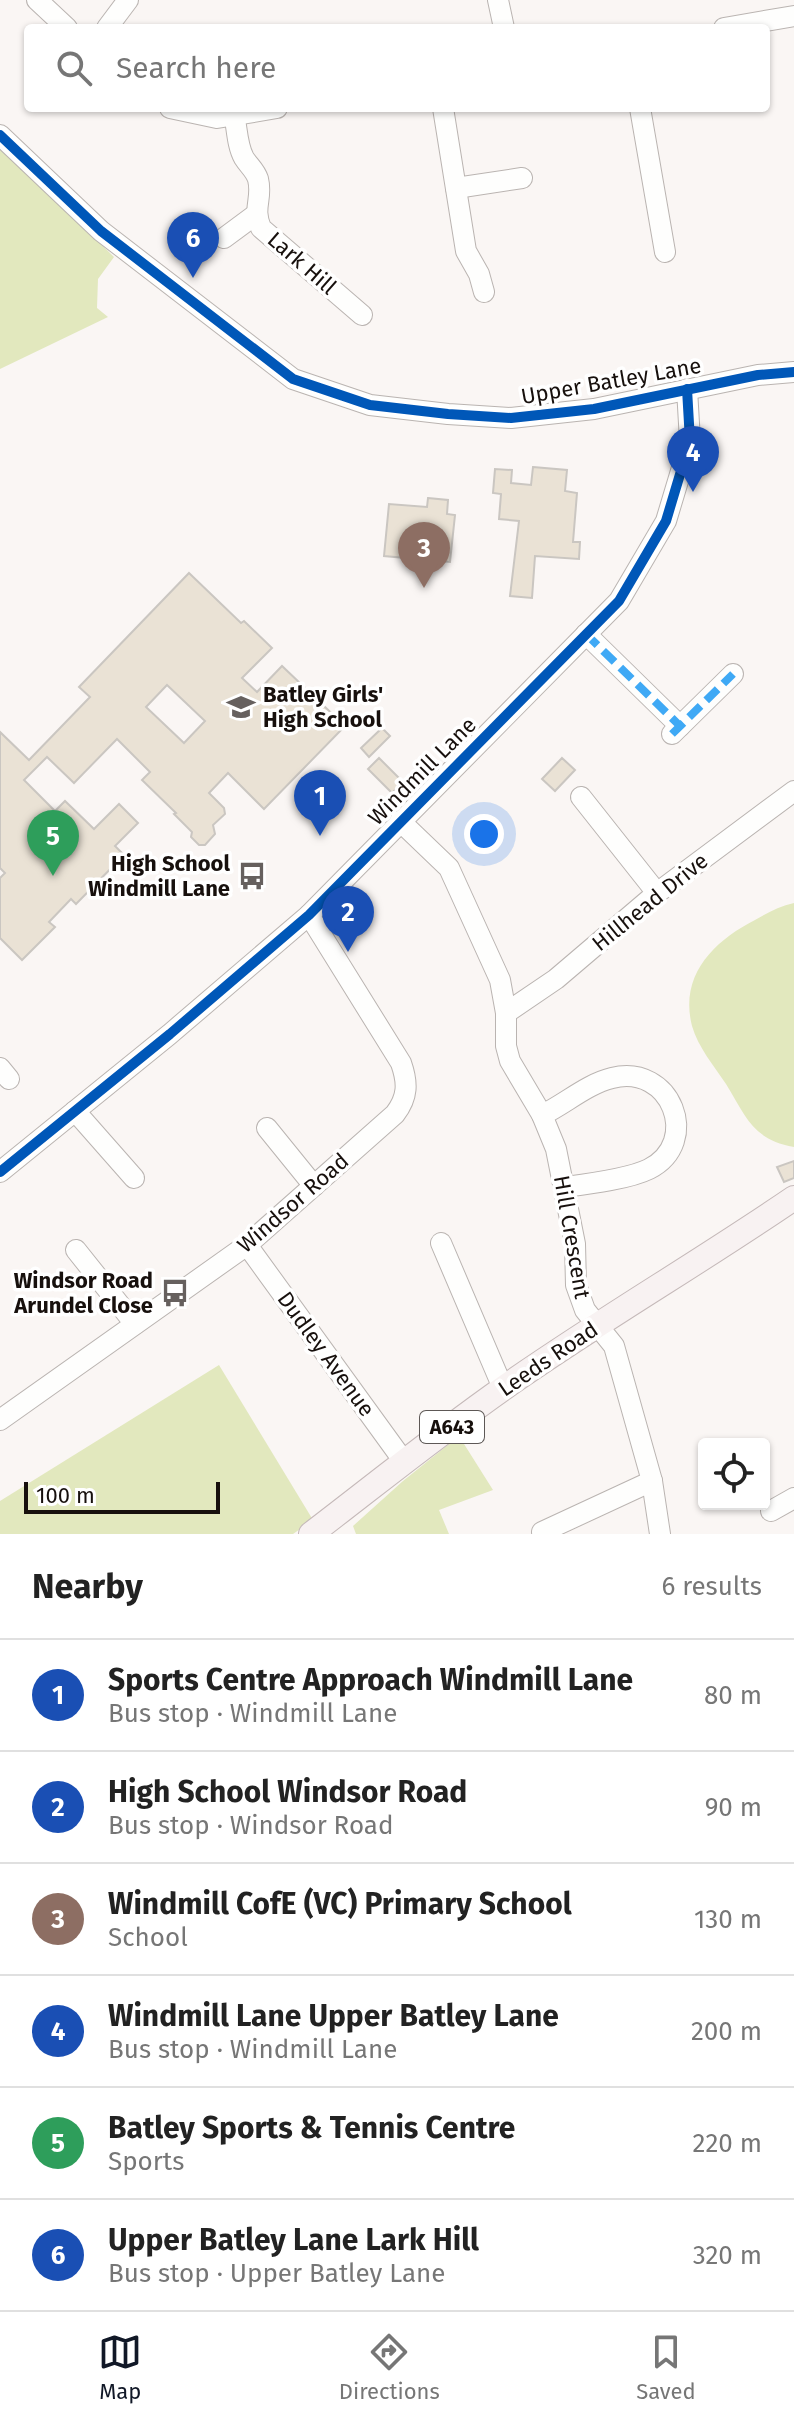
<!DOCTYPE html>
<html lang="en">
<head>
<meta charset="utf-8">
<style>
	body { margin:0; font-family:"Fira Sans",sans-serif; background:#f2f2f2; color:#222 }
	.controls { position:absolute; right:24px; bottom:24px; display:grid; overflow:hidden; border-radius:8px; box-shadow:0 2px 6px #0004 }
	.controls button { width:72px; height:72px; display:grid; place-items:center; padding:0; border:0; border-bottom:2px solid #e0e0e0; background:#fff; color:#222; font:40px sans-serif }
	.scale { position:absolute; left:24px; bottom:20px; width:196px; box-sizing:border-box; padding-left:8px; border:4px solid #17100d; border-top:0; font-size:22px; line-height:28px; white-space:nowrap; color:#17100d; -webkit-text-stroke:6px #fff; paint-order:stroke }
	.you { position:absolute; left:484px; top:834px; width:28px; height:28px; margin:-20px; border:6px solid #fff; border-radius:50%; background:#1a73e8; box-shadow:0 0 0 12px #1a73e833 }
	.badge { display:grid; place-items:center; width:52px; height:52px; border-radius:50%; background:#111827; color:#fff; font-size:26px; font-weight:700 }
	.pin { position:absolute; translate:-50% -66px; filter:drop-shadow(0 2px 4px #0008) }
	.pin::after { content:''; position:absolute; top:42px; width:28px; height:24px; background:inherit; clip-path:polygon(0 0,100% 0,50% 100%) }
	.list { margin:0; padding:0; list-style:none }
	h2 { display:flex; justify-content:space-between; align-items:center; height:104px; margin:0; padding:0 32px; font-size:34px }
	h2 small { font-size:26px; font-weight:400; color:#767676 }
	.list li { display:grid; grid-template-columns:52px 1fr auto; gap:24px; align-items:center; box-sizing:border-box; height:112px; padding:0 32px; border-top:2px solid #e0e0e0 }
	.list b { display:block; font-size:30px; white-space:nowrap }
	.list p { margin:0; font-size:26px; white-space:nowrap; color:#767676 }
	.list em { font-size:26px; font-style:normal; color:#767676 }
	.icon { flex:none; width:44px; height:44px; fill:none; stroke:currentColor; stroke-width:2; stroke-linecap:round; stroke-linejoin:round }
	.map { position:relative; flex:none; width:794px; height:1534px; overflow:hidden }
	.search { position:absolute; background:#fff; box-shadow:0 2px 6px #0004; left:24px; right:24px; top:24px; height:88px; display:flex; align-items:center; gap:20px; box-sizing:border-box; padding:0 28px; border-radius:8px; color:#767676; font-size:30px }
	.sheet { height:776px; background:#fff }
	nav { display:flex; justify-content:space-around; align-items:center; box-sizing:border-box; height:112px; border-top:2px solid #e0e0e0; background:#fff; font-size:22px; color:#767676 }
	nav a { display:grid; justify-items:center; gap:4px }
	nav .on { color:#111827 }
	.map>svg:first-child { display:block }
</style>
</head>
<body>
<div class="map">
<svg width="794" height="1534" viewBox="0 0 794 1534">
	<rect width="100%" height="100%" fill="#faf6f4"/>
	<g fill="#e2e8be">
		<path d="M0,144L114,257L98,279L97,308L108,317L0,369Z"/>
		<path d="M794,903V1147C752,1139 747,1118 726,1084C714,1066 698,1047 692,1026C679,975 714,941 755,920C767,913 780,906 794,903Z"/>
		<path d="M219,1365L313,1520L293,1534H0V1501Z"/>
		<path d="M459,1436L493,1490L439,1510L449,1534H356L353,1526L403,1481Z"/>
	</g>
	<g fill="#eae2d5" stroke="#cac6c1" stroke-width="2" fill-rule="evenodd">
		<path d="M533,467L567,470L565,491L577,493L573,542H580L579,559L535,556L532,598L510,596L519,521L499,519L501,494L493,493L495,469L512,470L511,483L531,485Z"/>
		<path d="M428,498L448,500L447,514L455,515L450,562L384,556L389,504L427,507Z"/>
		<path d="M189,573L241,623L244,621L272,648L242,678L257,692L282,666L345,726L264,809L228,773L209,793L224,808L225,814L213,825L215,834L205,845H199L191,837L192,832L174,814L176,813L142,780L150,772L117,739L74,783L47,757L24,780L55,811L65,801L94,829L119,804L138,823L115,846L124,855L76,904L71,899L49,922L55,927L22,960L0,938V878L5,873L0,868V732L29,760L90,697L79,687ZM167,685L205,721L184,743L146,707Z"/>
		<path d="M382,728L390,736L369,757L361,748Z"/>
		<path d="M379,758L403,782L392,793L368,769Z"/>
		<path d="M562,758L575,770L555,791L542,779Z"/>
		<path d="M794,1161V1178L784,1182L777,1167Z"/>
	</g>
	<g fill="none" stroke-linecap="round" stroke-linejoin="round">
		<defs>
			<g id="minor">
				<path d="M37,0L67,28"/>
				<path d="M498,0L504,28"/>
				<path d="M107,28L128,0"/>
				<path d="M724,28L794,16"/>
				<path d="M170,108L217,118L277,108"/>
				<path d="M443,108L466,251L479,274L484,292"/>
				<path d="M640,108L665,252"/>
				<path d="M234,114C237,127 237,146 244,158C249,166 255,170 258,179C263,199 252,207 261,228L362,315"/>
				<path d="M0,135L101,231L293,379L370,405L448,414L511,418L594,409L758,375L794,372"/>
				<path d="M456,188L522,178"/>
				<path d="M224,238L255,215"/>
				<path d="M586,634L680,726"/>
				<path d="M672,734L733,674"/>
				<path d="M581,797L657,893"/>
				<path d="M400,821L449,868L500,980L506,1013V1046L510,1061L542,1115L556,1149L575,1244L576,1285L585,1310L614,1346L652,1481L660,1534"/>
				<path d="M506,1013L556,979L657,893L794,791"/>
				<path d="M0,1068L9,1079"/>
				<path d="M75,1111L134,1178"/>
				<path d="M542,1115C565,1104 587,1084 612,1078C671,1063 702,1142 649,1169C629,1179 588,1184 565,1187"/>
				<path d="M267,1128L314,1186"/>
				<path d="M0,1172L170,1034L309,915L619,601L666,521L690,441L687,389"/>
				<path d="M441,1243L503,1388"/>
				<path d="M247,1245L405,1463"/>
				<path d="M76,1250L135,1324"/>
				<path d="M0,1420L247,1245L395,1114C408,1097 408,1083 401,1063L309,915"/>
				<path d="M771,1511L794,1498"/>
				<path d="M542,1532L652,1481"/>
			</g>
			<path id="major" d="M311,1534C375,1485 438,1434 505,1387C599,1321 699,1263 794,1198"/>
		</defs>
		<use href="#minor" stroke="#bab4b1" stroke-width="22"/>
		<use href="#major" stroke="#c5b9b9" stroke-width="26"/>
		<use href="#minor" stroke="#fefefd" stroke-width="20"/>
		<use href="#major" stroke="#f8f2f2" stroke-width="24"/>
		<g stroke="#3fa9f5" stroke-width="8" stroke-dasharray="16 8" stroke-linecap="butt">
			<path d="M586,634L680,726"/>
			<path d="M672,734L733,674"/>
		</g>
		<defs>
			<g id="cycleway">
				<path d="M0,135L101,231L293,379L370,405L448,414L511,418L594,409L758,375L794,372"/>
				<path d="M0,1172L170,1034L309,915L619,601L666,521L690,441L687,389"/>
			</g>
		</defs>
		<use href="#cycleway" stroke="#fff" stroke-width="15"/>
		<use href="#cycleway" stroke="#0057b8" stroke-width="10"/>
	</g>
	<defs>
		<symbol id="school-bare" viewBox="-9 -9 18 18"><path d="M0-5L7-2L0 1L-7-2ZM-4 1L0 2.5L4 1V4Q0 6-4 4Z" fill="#66605e" stroke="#fff" stroke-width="2.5" paint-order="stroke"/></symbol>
		<symbol id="bus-bare" viewBox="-9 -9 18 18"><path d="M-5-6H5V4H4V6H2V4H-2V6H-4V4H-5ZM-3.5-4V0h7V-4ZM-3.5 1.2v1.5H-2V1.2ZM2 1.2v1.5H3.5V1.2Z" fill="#66605e" stroke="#fff" stroke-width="2.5" paint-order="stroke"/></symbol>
	</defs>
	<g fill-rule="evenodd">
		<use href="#school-bare" x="221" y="687" width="40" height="40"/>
		<use href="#bus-bare" x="232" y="856" width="40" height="40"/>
		<use href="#bus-bare" x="155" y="1273" width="40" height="40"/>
	</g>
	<g text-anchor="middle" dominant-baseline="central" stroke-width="7" stroke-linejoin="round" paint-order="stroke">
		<rect fill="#fff" stroke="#5d5856" stroke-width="2" x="420" y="1411" width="64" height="32" rx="6"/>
		<g font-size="20" font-weight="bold" fill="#17100d">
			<text x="452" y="1427">A643</text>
		</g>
		<g font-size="22" fill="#17100d" stroke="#fff">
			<text transform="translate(302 263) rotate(41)">Lark Hill</text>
			<text transform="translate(611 381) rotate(-10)">Upper Batley Lane</text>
			<text transform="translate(422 771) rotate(-45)">Windmill Lane</text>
			<text transform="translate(650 902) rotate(-39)">Hillhead Drive</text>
			<text transform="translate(293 1203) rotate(-41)">Windsor Road</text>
			<text transform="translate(572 1237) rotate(80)">Hill Crescent</text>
			<text transform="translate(326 1354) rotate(54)">Dudley Avenue</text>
			<text transform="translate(548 1359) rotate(-34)">Leeds Road</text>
		</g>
		<g font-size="22" font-weight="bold" fill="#17100d" stroke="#fff" text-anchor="end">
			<text x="263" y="694" text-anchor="start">Batley Girls'<tspan x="263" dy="25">High School</tspan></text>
			<text x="230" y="863">High School<tspan x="230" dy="25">Windmill Lane</tspan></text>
			<text x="153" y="1280">Windsor Road<tspan x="153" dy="25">Arundel Close</tspan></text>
		</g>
	</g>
</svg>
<div class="controls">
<button><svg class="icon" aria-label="locate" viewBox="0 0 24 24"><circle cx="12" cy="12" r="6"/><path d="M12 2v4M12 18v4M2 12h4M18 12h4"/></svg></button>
</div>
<div class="scale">100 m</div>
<div class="you"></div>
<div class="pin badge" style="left:320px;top:836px;background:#1a4fb4">1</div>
<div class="pin badge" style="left:348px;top:952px;background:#1a4fb4">2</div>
<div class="pin badge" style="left:424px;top:588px;background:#8d6e63">3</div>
<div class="pin badge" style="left:693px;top:492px;background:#1a4fb4">4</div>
<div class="pin badge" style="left:53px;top:876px;background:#2e9e5b">5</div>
<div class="pin badge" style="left:193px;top:278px;background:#1a4fb4">6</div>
<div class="search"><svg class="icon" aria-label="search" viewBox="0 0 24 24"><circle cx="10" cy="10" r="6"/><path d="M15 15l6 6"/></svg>Search here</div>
</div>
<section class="sheet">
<h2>Nearby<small>6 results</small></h2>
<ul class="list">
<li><span class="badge" style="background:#1a4fb4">1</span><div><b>Sports Centre Approach Windmill Lane</b><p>Bus stop · Windmill Lane</p></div><em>80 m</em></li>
<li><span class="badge" style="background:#1a4fb4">2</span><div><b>High School Windsor Road</b><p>Bus stop · Windsor Road</p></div><em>90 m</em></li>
<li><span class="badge" style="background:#8d6e63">3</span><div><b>Windmill CofE (VC) Primary School</b><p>School</p></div><em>130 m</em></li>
<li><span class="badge" style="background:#1a4fb4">4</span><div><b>Windmill Lane Upper Batley Lane</b><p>Bus stop · Windmill Lane</p></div><em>200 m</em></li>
<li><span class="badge" style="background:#2e9e5b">5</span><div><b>Batley Sports &amp; Tennis Centre</b><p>Sports</p></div><em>220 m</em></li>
<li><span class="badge" style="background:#1a4fb4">6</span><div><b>Upper Batley Lane Lark Hill</b><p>Bus stop · Upper Batley Lane</p></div><em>320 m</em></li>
</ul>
</section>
<nav>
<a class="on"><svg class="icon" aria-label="map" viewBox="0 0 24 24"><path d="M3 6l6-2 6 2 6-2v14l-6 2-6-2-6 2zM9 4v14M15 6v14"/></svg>Map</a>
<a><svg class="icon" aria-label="directions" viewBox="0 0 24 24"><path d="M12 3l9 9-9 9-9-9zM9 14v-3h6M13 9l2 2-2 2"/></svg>Directions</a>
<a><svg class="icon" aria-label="saved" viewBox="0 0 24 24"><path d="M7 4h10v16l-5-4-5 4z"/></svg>Saved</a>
</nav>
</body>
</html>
